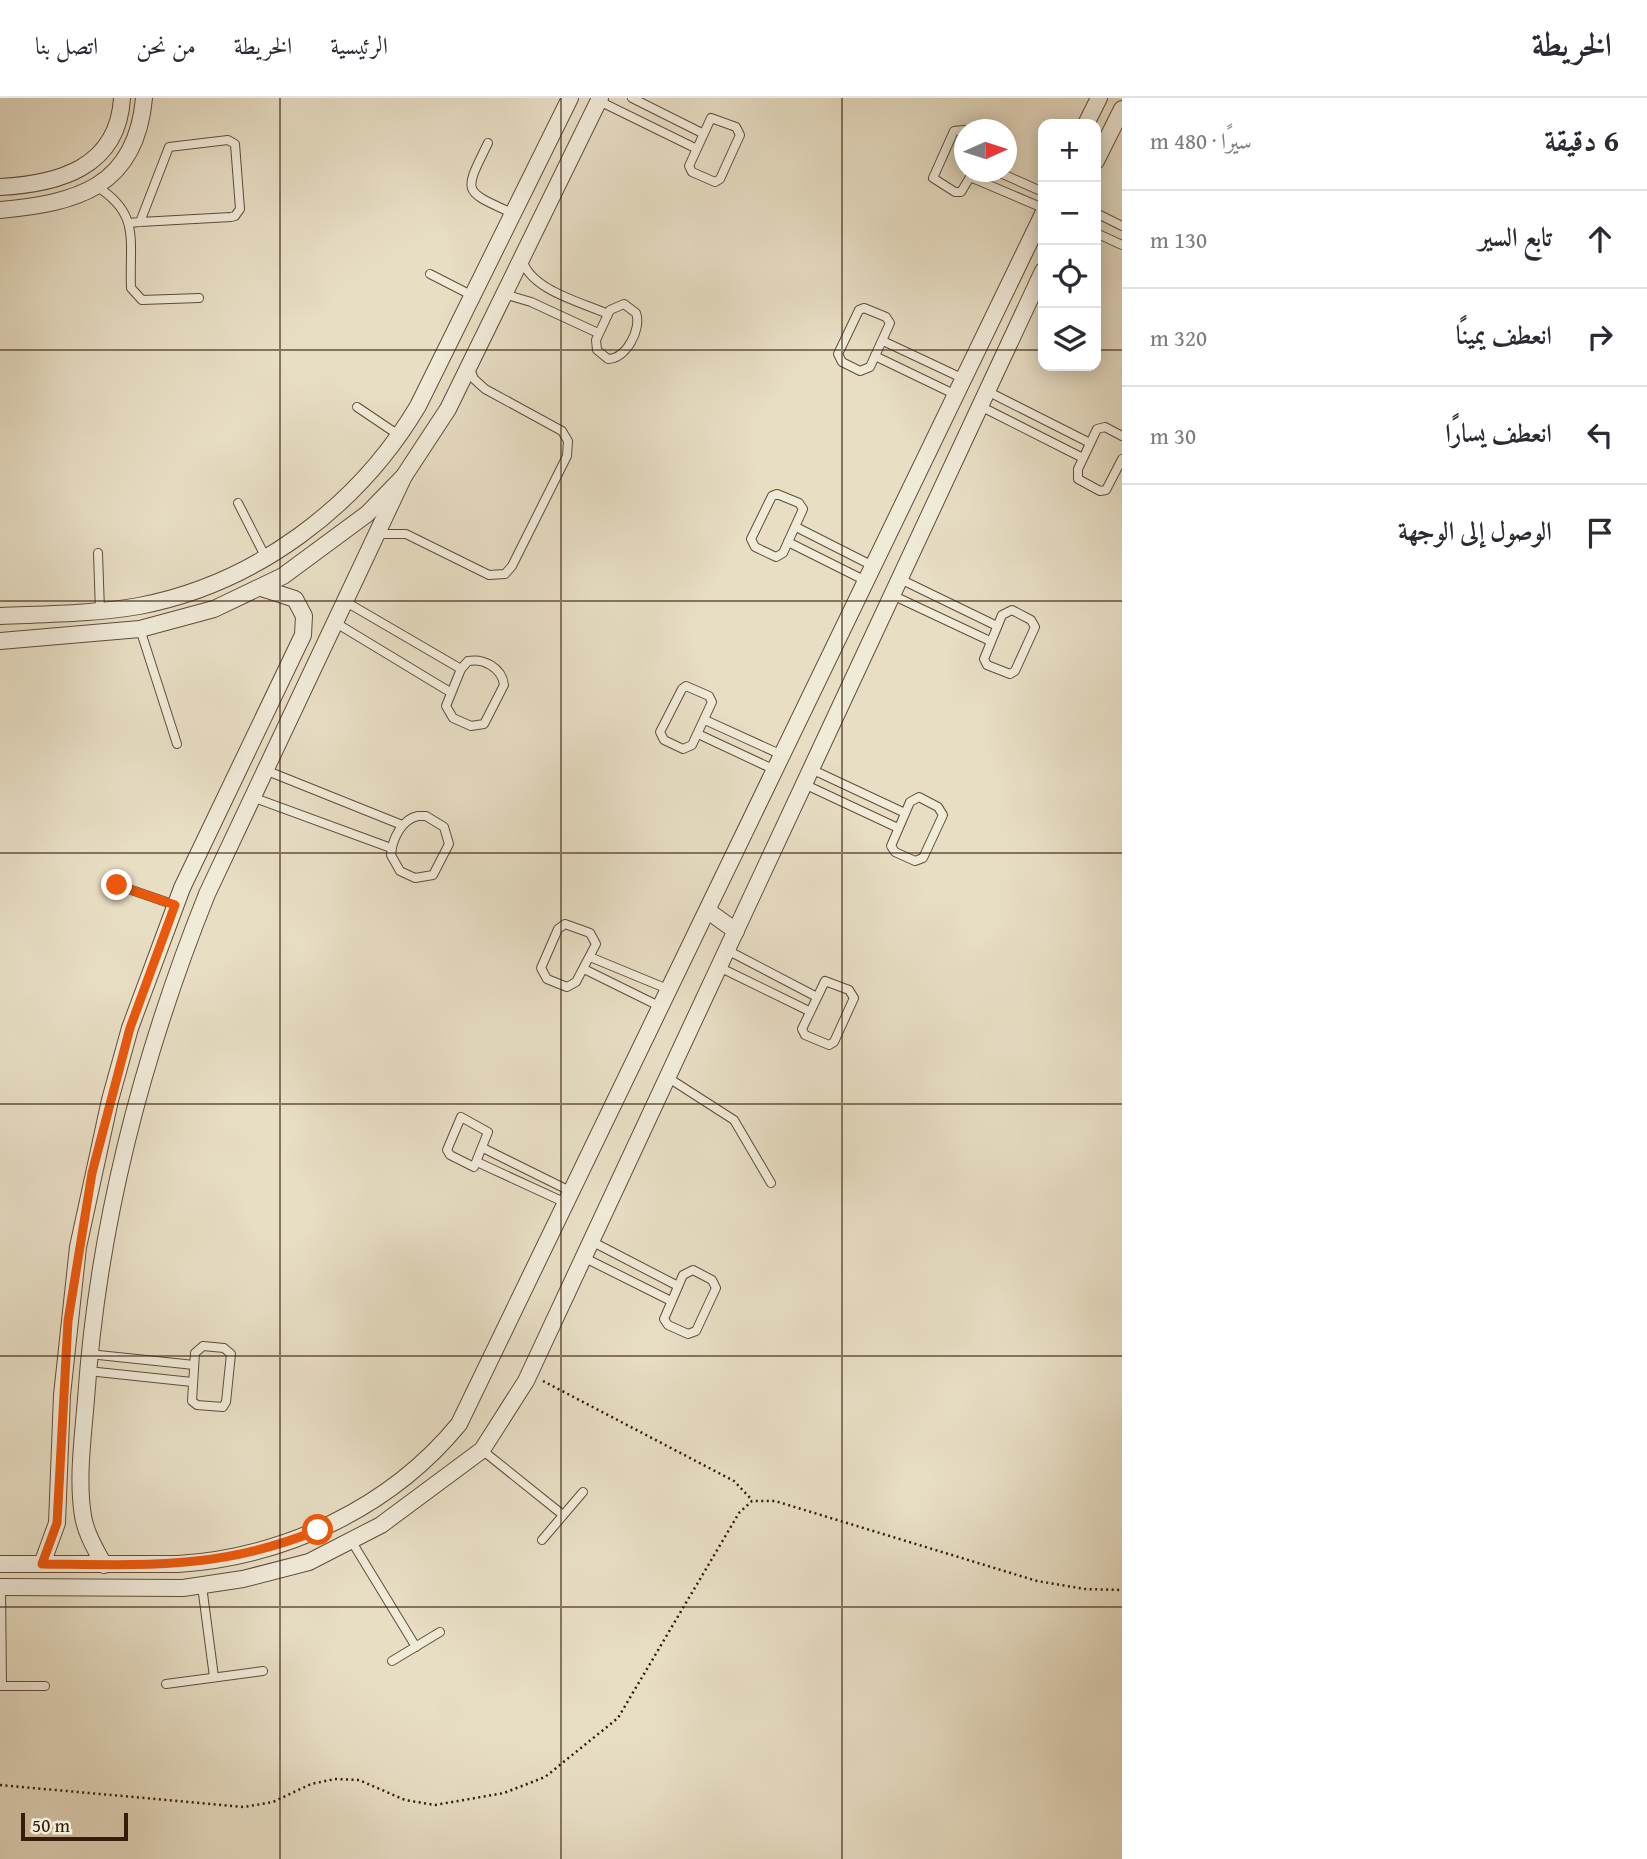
<!DOCTYPE html>
<html lang="ar">
<head>
<meta charset="utf-8">
<style>
	body { margin:0; font-family:"Gentium Book Plus",Amiri,serif; background:#f7f7f7; color:#2b2b33; direction:rtl }
	.controls { position:absolute; right:21px; top:21px; display:grid; overflow:hidden; border-radius:14px; box-shadow:0 4px 18px #0003 }
	.controls button { width:63px; height:63px; display:grid; place-items:center; padding:0; border:0; border-bottom:2px solid #e1e1e2; background:#fff; color:#2b2b33; font:35px sans-serif }
	.compass { position:absolute; left:954px; top:21px; width:63px; height:63px; border-radius:50%; background:#fff; box-shadow:0 4px 18px #0003; rotate:87deg }
	.scale { position:absolute; left:21px; bottom:18px; width:107px; box-sizing:border-box; padding-left:7px; border:4px solid #351b0a; border-top:0; font-size:19px; line-height:24px; white-space:nowrap; color:#351b0a; -webkit-text-stroke:5px #f0ead9; paint-order:stroke }
	.stop { position:absolute; width:21px; height:21px; margin:-16px; border:5px solid #ea580c; border-radius:50%; background:#fff }
	.stop.end { background:#ea580c; border-color:#fff; box-shadow:0 2px 7px #0008 }
	.list { margin:0; padding:0; list-style:none }
	h2 { display:flex; justify-content:space-between; align-items:center; height:91px; margin:0; padding:0 28px; font-size:30px }
	h2 small { font-size:23px; font-weight:400; color:#7c7c81 }
	.list li { display:grid; grid-template-columns:46px 1fr auto; gap:21px; align-items:center; box-sizing:border-box; height:98px; padding:0 28px; border-top:2px solid #e1e1e2 }
	.list b { display:block; font-size:26px; white-space:nowrap }
	.list em { font-size:23px; font-style:normal; color:#7c7c81 }
	.icon { flex:none; width:38px; height:38px; fill:none; stroke:currentColor; stroke-width:2; stroke-linecap:round; stroke-linejoin:round }
	.map { position:relative; flex:none; width:1122px; height:1761px; overflow:hidden; direction:ltr }
	header { display:flex; align-items:center; gap:42px; box-sizing:border-box; height:98px; padding:0 35px; background:#fff; border-bottom:2px solid #e1e1e2 }
	header strong { font-size:33px }
	nav { display:flex; gap:38px; margin-inline-start:auto; font-size:24px }
	main { display:flex }
	aside { flex:1; background:#fff }
	.map>svg:first-child { display:block }
</style>
</head>
<body>
<header>
<strong>الخريطة</strong>
<nav><a>الرئيسية</a><a>الخريطة</a><a>من نحن</a><a>اتصل بنا</a></nav>
</header>
<main>
<aside>
<h2>6 دقيقة<small>سيرًا · 480 m</small></h2>
<ul class="list">
<li><svg class="icon" aria-label="ahead" viewBox="0 0 24 24"><path d="M12 20V5M6 11l6-6 6 6"/></svg><div><b>تابع السير</b></div><em>130 m</em></li>
<li><svg class="icon" aria-label="right" viewBox="0 0 24 24"><path d="M7 20v-9h11M14 6l5 5-5 5"/></svg><div><b>انعطف يمينًا</b></div><em>320 m</em></li>
<li><svg class="icon" aria-label="left" viewBox="0 0 24 24"><path d="M17 20v-9H6M10 6l-5 5 5 5"/></svg><div><b>انعطف يسارًا</b></div><em>30 m</em></li>
<li><svg class="icon" aria-label="arrive" viewBox="0 0 24 24"><path d="M6 21V4h12l-3 4 3 4H6"/></svg><div><b>الوصول إلى الوجهة</b></div></li>
</ul>
</aside>
<div class="map">
<svg width="1122" height="1761" viewBox="0 0 1122 1761">
	<rect width="100%" height="100%" fill="#e8dec4"/>
	<filter id="stains"><feTurbulence type="fractalNoise" baseFrequency=".00286" numOctaves="4"/><feColorMatrix values="0 0 0 0 .2 0 0 0 0 .09 0 0 0 0 .02 0 0 0 .5 -.17"/></filter>
	<radialGradient id="worn" r=".72"><stop offset=".6" stop-color="#630" stop-opacity="0"/><stop offset="1" stop-color="#630" stop-opacity=".3"/></radialGradient>
	<g fill="none" stroke-linecap="round" stroke-linejoin="round">
		<defs>
			<g id="service">
				<path d="M632,0L702,35"/>
				<path d="M599,3L695,50"/>
				<path d="M711,20L736,29L740,37L720,81L715,84L692,74L689,68Z"/>
				<path d="M964,32L954,33L933,80L955,94H961L973,74"/>
				<path d="M488,45C463,96 462,92 514,116"/>
				<path d="M998,74L1043,94"/>
				<path d="M970,79L1043,110"/>
				<path d="M96,88C141,116 129,142 131,190L142,202L199,200"/>
				<path d="M1096,115L1122,128"/>
				<path d="M129,125L140,124L231,119L235,118L240,111L235,46L228,42L169,49L140,124"/>
				<path d="M1096,135L1122,147"/>
				<path d="M522,161C530,192 581,204 608,216"/>
				<path d="M430,176L473,198"/>
				<path d="M504,196L531,204L598,235"/>
				<path d="M624,206L636,215C642,231 626,261 608,261L597,252L596,242L610,212Z"/>
				<path d="M864,210L886,219L890,225L870,269L860,273L842,264L838,256L859,212Z"/>
				<path d="M883,243L964,281"/>
				<path d="M875,258L956,297"/>
				<path d="M987,293L1090,345"/>
				<path d="M980,308L1083,360"/>
				<path d="M357,309L400,338"/>
				<path d="M1122,338L1105,329L1097,331L1078,371V381L1100,393L1106,392L1122,361"/>
				<path d="M777,396L799,405L803,411L783,455L776,459L755,449L751,441L772,398Z"/>
				<path d="M238,405L266,460"/>
				<path d="M796,429L873,468"/>
				<path d="M378,436H406L489,477L505,476L512,468L567,358L568,343L562,333L485,291L474,281L469,269"/>
				<path d="M788,444L866,483"/>
				<path d="M98,455L100,513"/>
				<path d="M900,481L997,528"/>
				<path d="M892,497L990,543"/>
				<path d="M346,504L461,571"/>
				<path d="M1012,512L1031,522L1035,529L1015,573L1010,576L987,567L984,561L1002,517Z"/>
				<path d="M336,525L450,594"/>
				<path d="M140,531L177,646"/>
				<path d="M468,563C484,560 502,570 504,587L484,626L471,628L453,620L446,608L461,571Z"/>
				<path d="M686,588L709,598L712,604L692,647L683,651L664,642L660,634L682,591Z"/>
				<path d="M705,622L782,657"/>
				<path d="M698,636L775,672"/>
				<path d="M811,671L905,715"/>
				<path d="M265,672L402,727"/>
				<path d="M804,686L898,730"/>
				<path d="M252,699L391,750"/>
				<path d="M919,699L938,709L943,717L923,760L915,763L895,754L891,748L910,704Z"/>
				<path d="M418,718H426L444,729L449,746L433,777L415,780L400,773L391,757C392,741 402,721 418,718Z"/>
				<path d="M117,787L175,807"/>
				<path d="M565,826L590,835L596,846L576,884L567,889L547,881L541,870L558,831Z"/>
				<path d="M727,852L815,898"/>
				<path d="M590,859L670,892"/>
				<path d="M719,869L809,913"/>
				<path d="M584,871L661,909"/>
				<path d="M825,883L849,892L854,900L834,944L829,947L805,937L802,931Z"/>
				<path d="M667,979L734,1022L771,1085"/>
				<path d="M461,1019L488,1034L474,1069L450,1057L447,1052Z"/>
				<path d="M483,1050L572,1094"/>
				<path d="M477,1064L566,1105"/>
				<path d="M591,1143L678,1188"/>
				<path d="M583,1159L671,1203"/>
				<path d="M693,1172L712,1182L716,1190L696,1233L688,1236L668,1227L664,1221L683,1177Z"/>
				<path d="M203,1248L224,1250L231,1256L226,1304L223,1309L197,1307L192,1303L195,1255Z"/>
				<path d="M89,1256L194,1267"/>
				<path d="M88,1273L192,1284"/>
				<path d="M482,1352L563,1417"/>
				<path d="M542,1442L583,1394"/>
				<path d="M352,1444L416,1549"/>
				<path d="M202,1488L214,1579"/>
				<path d="M1,1489L2,1588"/>
				<path d="M392,1563L440,1534"/>
				<path d="M166,1586L263,1573"/>
				<path d="M0,1588H45"/>
			</g>
			<g id="minor">
				<path d="M1086,26L1099,0"/>
				<path d="M1096,63L1122,11"/>
				<path d="M0,89C58,86 118,70 122,0"/>
				<path d="M0,112C76,105 136,90 144,0"/>
				<path d="M0,518C46,516 93,516 139,508C255,486 358,409 418,308L570,0"/>
				<path d="M0,543L140,531L214,511L283,478L367,416L404,378L448,311L600,0"/>
				<path d="M708,813L736,833"/>
				<path d="M0,1466H178C285,1459 390,1410 459,1326L1043,116"/>
				<path d="M42,1466L57,1425L62,1297L78,1149L110,1002L130,930L182,790L303,537L304,518L295,501L261,490"/>
				<path d="M104,1467C96,1452 86,1436 83,1418C77,1381 83,1339 86,1301C98,1126 142,958 207,796L404,378"/>
				<path d="M0,1489L183,1490L243,1481L309,1464L381,1427L482,1352L526,1283L1043,173"/>
			</g>
		</defs>
		<use href="#service" stroke="#624c38" stroke-width="10"/>
		<use href="#minor" stroke="#624c38" stroke-width="18"/>
		<g stroke="#351b0a" stroke-width="2.5" stroke-dasharray="2 3.5" stroke-linecap="butt">
			<path d="M543,1283L734,1383L752,1402"/>
			<path d="M0,1687L244,1709L273,1704L311,1686L335,1681L359,1682L405,1702L435,1707L504,1695L545,1679L618,1620L739,1415L752,1403H775L1037,1483L1085,1491L1122,1492"/>
		</g>
		<use href="#service" stroke="#f0ead9" stroke-width="8"/>
		<use href="#minor" stroke="#f0ead9" stroke-width="16"/>
	</g>
	<g fill="none" stroke-linecap="round" stroke-linejoin="round">
		<path stroke="#ea580c" stroke-width="9" d="M117,787L175,807L130,930L92,1075L68,1223L57,1425L42,1466C145,1467 220,1472 318,1432"/>
	</g>
	<path fill="none" stroke="#351b0a" stroke-width="2" stroke-opacity="0.55" d="M280,0V1761M561,0V1761M842,0V1761M0,252H1043M1096,252H1122M0,503H1122M0,755H1122M0,1006H1122M0,1258H1122M0,1509H1122"/>
	<rect width="100%" height="100%" filter="url(#stains)"/>
	<rect width="100%" height="100%" fill="url(#worn)"/>
</svg>
<div class="controls">
<button>+</button>
<button>−</button>
<button><svg class="icon" aria-label="locate" viewBox="0 0 24 24"><circle cx="12" cy="12" r="6"/><path d="M12 2v4M12 18v4M2 12h4M18 12h4"/></svg></button>
<button><svg class="icon" aria-label="layers" viewBox="0 0 24 24"><path d="M12 4l9 5-9 5-9-5zM3 14l9 5 9-5"/></svg></button>
</div>
<svg class="compass" viewBox="-18 -18 36 36"><path d="M0-13l5 13h-10z" fill="#e53935"/><path d="M0 13l5-13h-10z" fill="#7c7c81"/></svg>
<div class="scale">50 m</div>
<div class="stop" style="left:318px;top:1432px"></div>
<div class="stop end" style="left:117px;top:787px"></div>
</div>
</main>
</body>
</html>
